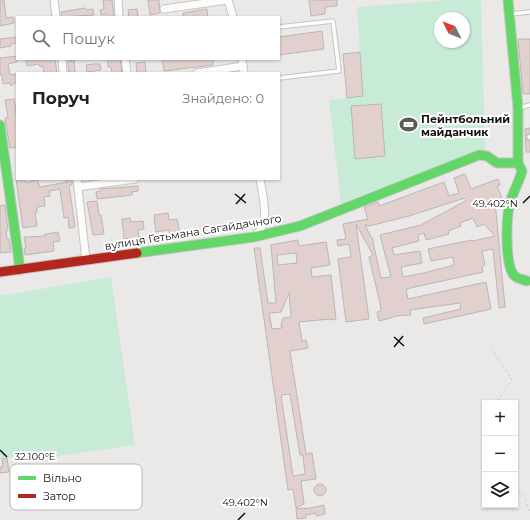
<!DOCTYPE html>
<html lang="uk">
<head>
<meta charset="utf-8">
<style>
	body { margin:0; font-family:Montserrat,sans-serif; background:#f6f6f6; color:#222 }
	.controls { position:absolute; right:12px; bottom:12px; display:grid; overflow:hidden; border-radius:0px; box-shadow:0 1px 3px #0004 }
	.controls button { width:36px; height:36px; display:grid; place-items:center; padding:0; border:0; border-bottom:1px solid #e0e0e0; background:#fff; color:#222; font:20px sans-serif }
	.compass { position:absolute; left:434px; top:12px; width:36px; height:36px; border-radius:50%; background:#fff; box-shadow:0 1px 3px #0004; rotate:312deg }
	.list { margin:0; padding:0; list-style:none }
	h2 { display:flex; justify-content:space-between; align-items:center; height:52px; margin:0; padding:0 16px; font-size:17px }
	h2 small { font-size:13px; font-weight:400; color:#767676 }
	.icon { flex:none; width:22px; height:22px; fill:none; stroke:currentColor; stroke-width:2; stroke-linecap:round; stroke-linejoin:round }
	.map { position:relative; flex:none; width:530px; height:520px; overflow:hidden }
	.search { position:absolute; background:#fff; box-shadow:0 1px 3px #0004; left:16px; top:16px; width:264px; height:44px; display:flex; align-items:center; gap:10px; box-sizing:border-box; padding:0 14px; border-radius:0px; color:#767676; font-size:15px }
	.panel { position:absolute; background:#fff; box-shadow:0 1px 3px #0004; left:16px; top:72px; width:264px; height:108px; border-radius:0px }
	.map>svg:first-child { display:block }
</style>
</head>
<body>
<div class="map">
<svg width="530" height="520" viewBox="0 0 530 520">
	<rect width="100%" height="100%" fill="#eae9e7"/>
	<g fill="#c8ebd7" fill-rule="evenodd">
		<path d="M448,0H481L485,149L341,203L329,100L363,96L357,7ZM440,18H464V42H440Z"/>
		<path d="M111,277L135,445L19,462L17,456L0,459V296Z"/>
	</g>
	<g fill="#e1d0cd" stroke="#b8b8b6" fill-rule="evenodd">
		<path d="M0,0H4L6,18L13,17L14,23L0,26Z"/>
		<path d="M103,0H112L114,17H106V14L101,15L100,10L104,9Z"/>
		<path d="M148,0H159L160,13L150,15Z"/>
		<path d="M309,0H337V6L325,7V14L311,16Z"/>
		<path d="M85,8L86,10L93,9L94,15L62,17L61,12Z"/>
		<path d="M137,9L138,17H129L128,10Z"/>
		<path d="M207,9L208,17H183V13Z"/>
		<path d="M322,31L324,49L279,55V37Z"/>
		<path d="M17,37V43L10,44L11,46L0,48V39Z"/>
		<path d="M518,39H530V94H523Z"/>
		<path d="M360,52L363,96L347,98L343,54Z"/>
		<path d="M17,56V62L8,64L10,75L17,74V81L11,86L10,83L3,84L2,75H0V58Z"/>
		<path d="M26,59H55L57,73H44L43,66L40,67L39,64L27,66Z"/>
		<path d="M108,59H120L122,73H112L111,67H108Z"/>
		<path d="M162,59H213V65L164,71Z"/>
		<path d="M74,60L75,73H69L68,61Z"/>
		<path d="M145,62L146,72L137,73L136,63Z"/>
		<path d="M94,64H100L101,70L87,72L86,65Z"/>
		<path d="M14,99L17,119V147L10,148L5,118H8L5,100Z"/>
		<path d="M381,104L385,156L355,159L351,106Z"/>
		<path d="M530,128V134H527L526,137L527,140H530V152H526L525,129Z"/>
		<path d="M465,174L471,189L498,179L500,185L497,186L502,198L495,201L505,307L499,308L493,249L482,251L485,265L482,266L483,272L406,289L408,299L486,282L491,309L424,324L423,318L461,309L460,303L410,310L411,315L397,316L379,321L377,312L381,311L380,303L369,257L373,255L356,224L369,319L346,322L338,259L351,257L349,244L338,246L337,240L346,239L343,224L368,219L364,207L378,202L379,206L444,182L449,196L459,193L454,178ZM465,198L467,200L421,225L380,235L391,277L381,278L372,237H371L365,225L369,226L409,216ZM473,218L477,227L484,224L495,236L473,241L472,240L428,249L431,261L453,257L454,265L424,273L403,277L401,267L422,263L420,251L394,255L392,248L419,241L418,235L424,233L426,240L449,234L448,231L461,226L460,223Z"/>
		<path d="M16,179H25L26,183L37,179L40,187L62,183L67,182L66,179H72V185H69L75,227L69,228L68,217L64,218L60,189L49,191L50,196L44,197L45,206L37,207V212H35L37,226L23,228Z"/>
		<path d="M138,186V191L132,192V195L97,199L96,192L100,191V189Z"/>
		<path d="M97,201L99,215H101L104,234L93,235L87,202Z"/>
		<path d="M5,205L8,230L6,231L7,239H9L11,252L0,253V206Z"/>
		<path d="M168,213L169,220L177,219L180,233L170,234L169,230L156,232L154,218L155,217L154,215Z"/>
		<path d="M130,218L131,222L143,221L144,229L138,230L139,240H133V238L124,239L122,219Z"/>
		<path d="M58,232L60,241L53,242L54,251L25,255L24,248H26L24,237L45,236V234H47Z"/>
		<path d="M298,240L299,246L326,242L330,265L311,268L312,277L331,275L336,319L330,320V319L299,322L302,341L306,340L308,348L290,351L306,454L312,453L316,479L301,481L304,504L296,508L293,489L288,490L254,248H260L268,303H276L271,245ZM296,253L297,263L278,265L277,255ZM289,293L291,317L283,318L281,324L282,328L272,329L269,313L281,312ZM290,394L300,455H303L305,474L293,476L281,395Z"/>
		<path d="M7,458L9,472L0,473V467H3L2,459Z"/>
		<circle cx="320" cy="490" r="6"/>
		<path d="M324,505L325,514L316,516V513L306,515V518L297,519L296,509L305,508V509Z"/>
	</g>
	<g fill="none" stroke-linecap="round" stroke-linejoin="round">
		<defs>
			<g id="lane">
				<path d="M511,14L530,12"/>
				<path d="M279,27L333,21L339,71L279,78"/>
				<path d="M519,108L530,105"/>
				<path d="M529,137H530"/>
			</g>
			<g id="street">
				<path d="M54,0L56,17"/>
				<path d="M118,0L119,17"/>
				<path d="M228,0L233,17"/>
				<path d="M164,9L227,0"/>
				<path d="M62,59L63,73"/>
				<path d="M125,59L127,73"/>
				<path d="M242,59L244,73"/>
				<path d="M197,73L243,66"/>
				<path d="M77,179L86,260"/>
				<path d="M78,187L135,179"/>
				<path d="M254,237C271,224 263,198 260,179"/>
			</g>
			<g id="fast">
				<path d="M508,0L518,108V163L522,171C519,182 513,192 510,203C506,217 505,262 513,274C516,279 522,279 527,281"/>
				<path d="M0,125L19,261V270"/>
				<path d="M137,253L254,237L300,226L479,155L487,156L497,163H518"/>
			</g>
			<path id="jam" d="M0,272L137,253"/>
		</defs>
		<use href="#lane" stroke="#c6c5c4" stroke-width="5.5"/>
		<use href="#street" stroke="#c6c5c4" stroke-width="9"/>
		<use href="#fast" stroke="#c6c5c4" stroke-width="11"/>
		<use href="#jam" stroke="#c6c5c4" stroke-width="11"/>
		<g stroke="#cacaca" stroke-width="1" stroke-dasharray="2 3" stroke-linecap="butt">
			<path d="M492,349L512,380L496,403"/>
			<path d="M485,421L483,435L485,439"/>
			<path d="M515,489L524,496L530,512"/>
		</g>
		<use href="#lane" stroke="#fcfcfb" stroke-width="3.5"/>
		<use href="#street" stroke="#fcfcfb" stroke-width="7"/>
		<use href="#fast" stroke="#63d668" stroke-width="9"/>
		<use href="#jam" stroke="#b3261e" stroke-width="9"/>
	</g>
	<path fill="none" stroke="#11100f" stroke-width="1.5" d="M235,194L246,203M523,203L530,196M236,204L245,194M394,337L404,346M394,347L403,336M0,450L7,457M238,520L245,513"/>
	<defs>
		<symbol id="stadium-bare" viewBox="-9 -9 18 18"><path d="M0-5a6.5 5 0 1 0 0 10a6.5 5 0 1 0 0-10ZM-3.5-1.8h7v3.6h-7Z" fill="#5d5c5b" stroke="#fff" stroke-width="2.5" paint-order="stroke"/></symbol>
	</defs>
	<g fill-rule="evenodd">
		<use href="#stadium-bare" x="396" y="112" width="25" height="25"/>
	</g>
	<g text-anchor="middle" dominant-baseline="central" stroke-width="4" stroke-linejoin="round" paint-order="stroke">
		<g font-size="11" font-weight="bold" fill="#11100f" stroke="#fff" text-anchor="start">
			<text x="421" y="119">Пейнтбольний<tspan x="421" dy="13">майданчик</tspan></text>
		</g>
		<g font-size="11" fill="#11100f" stroke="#fff">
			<text transform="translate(193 232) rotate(-9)">вулиця Гетьмана Сагайдачного</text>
		</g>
	</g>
	<rect x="10" y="464" width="132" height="46" rx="6" fill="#fff" stroke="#b8b7b7" stroke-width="1"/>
	<rect x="18" y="476" width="18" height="4" fill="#63d668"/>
	<rect x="18" y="494" width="18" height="4" fill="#b3261e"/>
	<g font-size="11" fill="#11100f">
		<text x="43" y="482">Вільно</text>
		<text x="43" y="500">Затор</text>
	</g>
	<g font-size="10" text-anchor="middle" fill="#11100f" stroke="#fff" stroke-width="4" stroke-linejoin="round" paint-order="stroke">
		<text x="495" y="207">49.402°N</text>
		<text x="35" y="460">32.100°E</text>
		<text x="245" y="506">49.402°N</text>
	</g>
</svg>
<div class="controls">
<button>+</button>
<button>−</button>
<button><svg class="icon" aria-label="layers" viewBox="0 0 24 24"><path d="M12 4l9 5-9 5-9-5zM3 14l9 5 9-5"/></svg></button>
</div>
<svg class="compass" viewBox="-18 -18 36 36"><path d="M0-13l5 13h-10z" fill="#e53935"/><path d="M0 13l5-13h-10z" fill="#767676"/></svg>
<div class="search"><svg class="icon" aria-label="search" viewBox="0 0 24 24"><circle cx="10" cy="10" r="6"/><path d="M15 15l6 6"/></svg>Пошук</div>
<section class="panel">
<h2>Поруч<small>Знайдено: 0</small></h2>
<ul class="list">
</ul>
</section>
</div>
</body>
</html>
